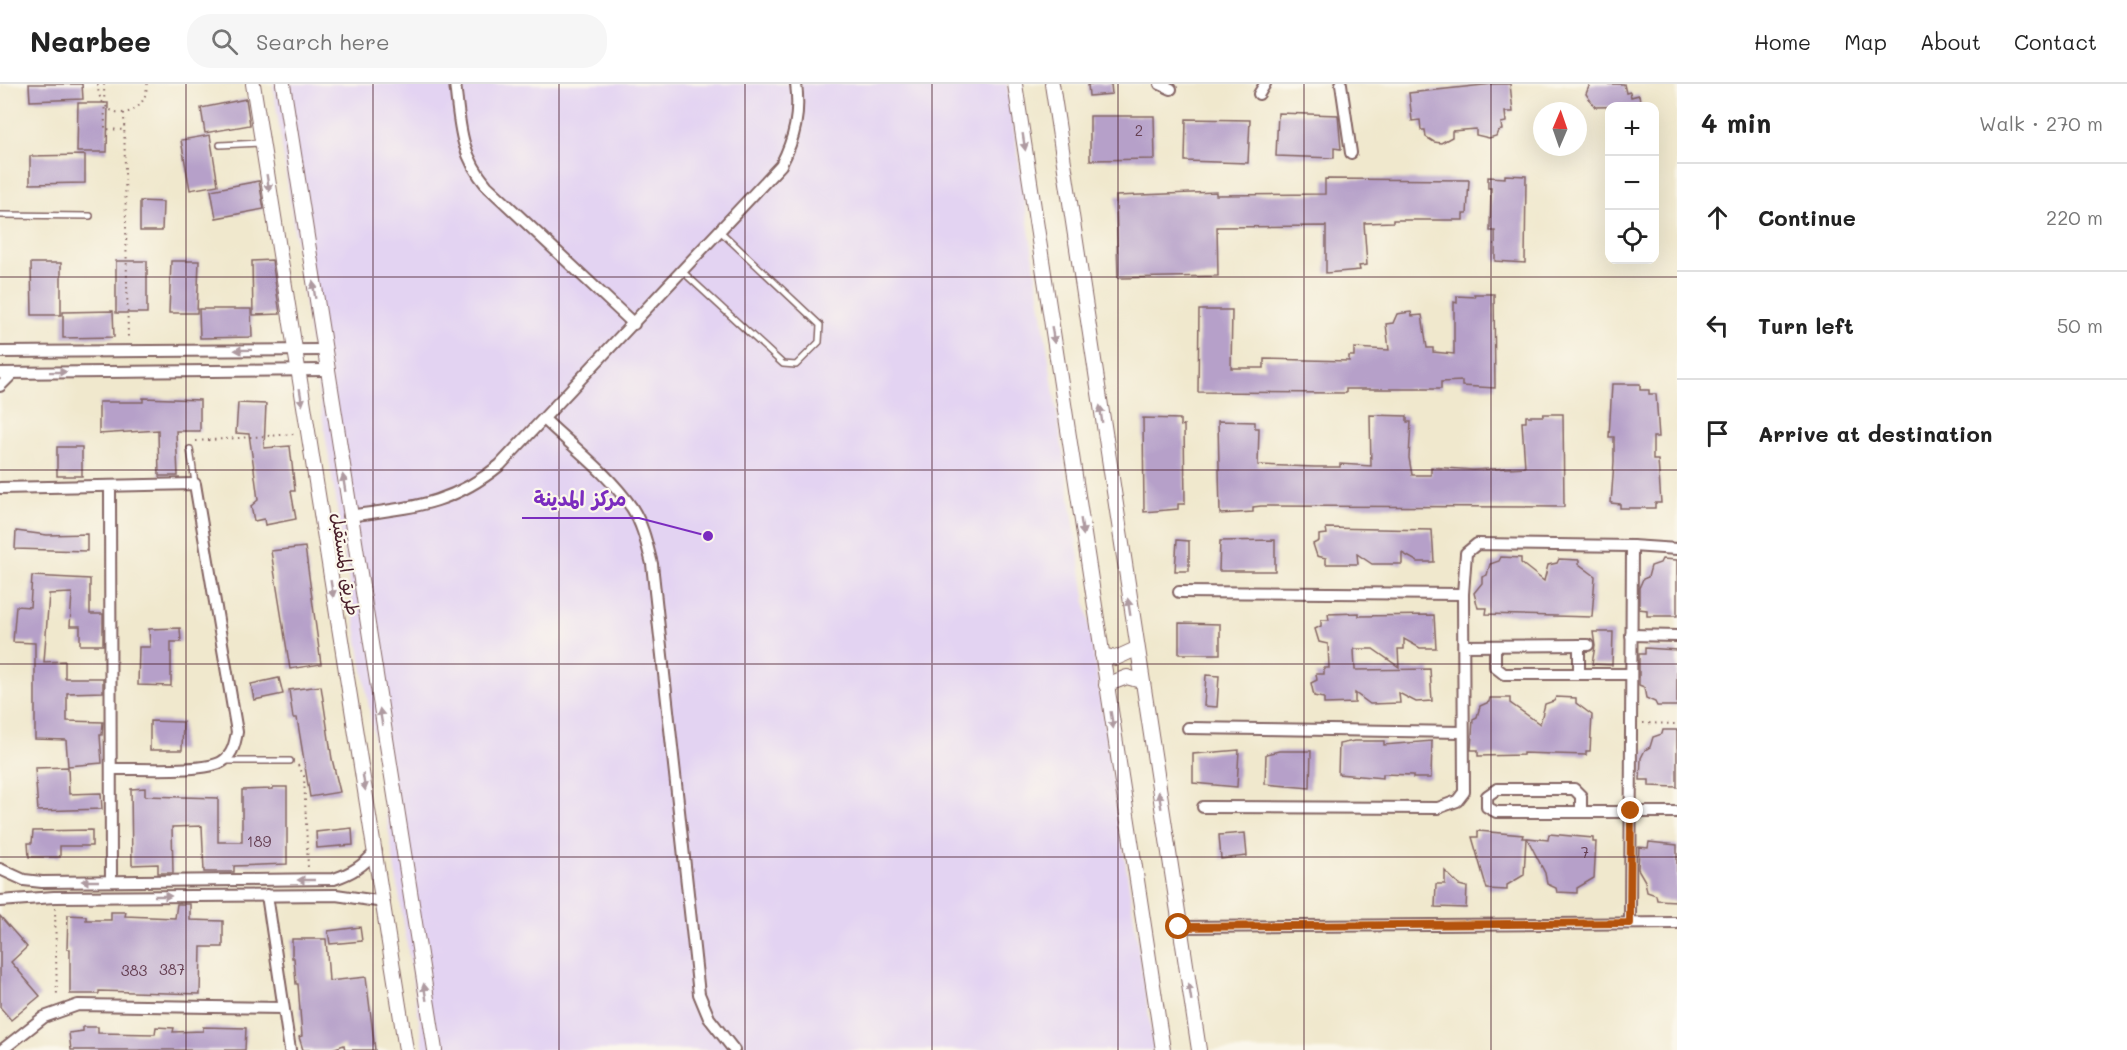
<!DOCTYPE html>
<html lang="en">
<head>
<meta charset="utf-8">
<style>
	body { margin:0; font-family:Mali,"Playpen Sans Arabic",sans-serif; background:#f6f6f6; color:#222 }
	.controls { position:absolute; right:18px; top:18px; display:grid; overflow:hidden; border-radius:12px; box-shadow:0 6px 24px #0002 }
	.controls button { width:54px; height:54px; display:grid; place-items:center; padding:0; border:0; border-bottom:2px solid #e0e0e0; background:#fff; color:#222; font:30px sans-serif }
	.compass { position:absolute; left:1533px; top:18px; width:54px; height:54px; border-radius:50%; background:#fff; box-shadow:0 6px 24px #0002; rotate:2deg }
	.stop { position:absolute; width:18px; height:18px; margin:-14px; border:4px solid #b45309; border-radius:50%; background:#fff }
	.stop.end { background:#b45309; border-color:#fff; box-shadow:0 2px 6px #0008 }
	.list { margin:0; padding:0; list-style:none }
	h2 { display:flex; justify-content:space-between; align-items:center; height:78px; margin:0; padding:0 24px; font-size:26px }
	h2 small { font-size:20px; font-weight:400; color:#767676 }
	.list li { display:grid; grid-template-columns:39px 1fr auto; gap:18px; align-items:center; box-sizing:border-box; height:108px; padding:0 24px; border-top:2px solid #e0e0e0 }
	.list b { display:block; font-size:22px; white-space:nowrap }
	.list em { font-size:20px; font-style:normal; color:#767676 }
	.icon { flex:none; width:33px; height:33px; fill:none; stroke:currentColor; stroke-width:2; stroke-linecap:round; stroke-linejoin:round }
	.map { position:relative; flex:none; width:1677px; height:966px; overflow:hidden }
	header { display:flex; align-items:center; gap:36px; box-sizing:border-box; height:84px; padding:0 30px; background:#fff; border-bottom:2px solid #e0e0e0 }
	header strong { font-size:28px }
	nav { display:flex; gap:33px; margin-inline-start:auto; font-size:21px }
	.search { width:420px; height:54px; background:#f6f6f6; display:flex; align-items:center; gap:15px; box-sizing:border-box; padding:0 21px; border-radius:24px; color:#767676; font-size:22px }
	main { display:flex }
	aside { flex:1; background:#fff }
	.map>svg:first-child { display:block }
</style>
</head>
<body>
<header>
<strong>Nearbee</strong>
<div class="search"><svg class="icon" aria-label="search" viewBox="0 0 24 24"><circle cx="10" cy="10" r="6"/><path d="M15 15l6 6"/></svg>Search here</div>
<nav><a>Home</a><a>Map</a><a>About</a><a>Contact</a></nav>
</header>
<main>
<div class="map">
<svg width="1677" height="966" viewBox="0 0 1677 966">
	<rect width="100%" height="100%" fill="#fbf7ec"/>
	<filter id="ink" filterUnits="userSpaceOnUse"><feTurbulence type="fractalNoise" baseFrequency=".0167" numOctaves="2"/><feDisplacementMap in="SourceGraphic" scale="12" xChannelSelector="R" yChannelSelector="G"/><feConvolveMatrix kernelMatrix="1 2 1 2 8 2 1 2 1" color-interpolation-filters="sRGB"/></filter>
	<filter id="wash" filterUnits="userSpaceOnUse"><feTurbulence type="fractalNoise" baseFrequency=".008" numOctaves="4" result="noise"/><feDisplacementMap in="SourceGraphic" scale="24" xChannelSelector="R" yChannelSelector="G"/><feGaussianBlur stdDeviation="1.35" result="paint"/><feColorMatrix in="noise" values="0 0 0 0 0 0 0 0 0 0 0 0 0 0 0 0 0 1.4 0 .05"/><feComposite in="paint" operator="in"/></filter>
	<g filter="url(#wash)">
		<rect width="100%" height="100%" fill="#f0e8cd"/>
		<path fill="#e3d3f2" d="M273,0H1007L1154,966H424L313,275Z"/>
		<g id="blocks">
			<g fill="#b6a0c9">
				<path d="M29,0H82L83,15L30,17Z"/>
				<path d="M1088,0H1111L1112,10L1089,12Z"/>
				<path d="M1493,0H1510L1513,28H1505L1506,38L1501,39L1502,46L1498,47L1496,52L1489,54L1476,51V45L1452,47V53L1441,59L1434,58L1426,53L1425,46H1421L1420,36L1412,37L1409,9Z"/>
				<path d="M1590,0H1624L1626,9L1630,8L1631,13L1639,11L1641,22L1595,23L1586,10Z"/>
				<path d="M246,15L250,41L205,49L201,24Z"/>
				<path d="M78,19H108L107,68H77Z"/>
				<path d="M1278,29L1338,31L1341,65L1334,64V74L1276,72Z"/>
				<path d="M1090,32H1154L1155,75L1090,76Z"/>
				<path d="M1186,35L1250,36L1248,79L1185,77Z"/>
				<path d="M210,51L218,101L190,106L181,56Z"/>
				<path d="M85,71V99L30,100V72Z"/>
				<path d="M1505,91L1526,92L1525,179L1495,177V147H1490L1491,104H1488V93L1505,94Z"/>
				<path d="M1325,95L1469,96L1467,130H1463V136H1393V138L1364,139L1367,181L1359,182L1360,186L1326,189V142L1217,143L1218,192L1118,194L1116,112L1216,108V111L1325,110Z"/>
				<path d="M259,97L264,125L216,134L211,106Z"/>
				<path d="M140,117L163,118L162,147H140Z"/>
				<path d="M272,176L280,230L253,231L252,177Z"/>
				<rect x="116" y="177" width="31" height="52"/>
				<path d="M171,177H199L197,229H169Z"/>
				<path d="M31,179H61V231H32Z"/>
				<path d="M1474,210H1494L1495,304L1462,302V297L1441,298V305H1346V309L1198,308L1199,226H1232L1231,284H1264V275L1349,277V272H1354V264L1389,266L1386,240L1393,239L1397,230L1411,228L1412,232L1422,231L1427,264H1433V268L1454,270V218L1457,219V212L1475,213Z"/>
				<path d="M199,225H251L252,253L200,254Z"/>
				<path d="M113,227L114,253L63,254V228Z"/>
				<path d="M1612,300H1640V306H1649V310H1656L1659,353H1653V376H1658L1661,419H1655V424H1620V420L1611,419L1614,378V353H1609Z"/>
				<path d="M143,314L200,316V347H176L178,392H159L158,346L99,350V318H143Z"/>
				<path d="M238,319L266,320L264,364L290,362L295,407H291L296,435L265,441L264,435L254,437L251,422L258,416L254,385L249,350L236,349Z"/>
				<path d="M1543,330H1563L1564,423L1261,422L1253,423V428L1220,430L1218,337L1255,338V344H1259L1258,381L1315,383H1340V380L1371,382L1370,331L1407,332V338H1411L1409,374L1412,391H1431V383L1473,386L1525,383L1522,338H1526V332H1543Z"/>
				<path d="M1143,334L1180,335V342L1184,341L1185,420H1178V425L1144,428Z"/>
				<rect x="57" y="363" width="25" height="29"/>
				<path d="M1326,444L1432,446L1434,478H1418L1402,469V480H1372L1357,470L1358,480H1326V474L1317,472L1313,460L1319,457V451L1327,450Z"/>
				<path d="M16,447L47,451L87,450V467L15,465Z"/>
				<path d="M1177,456L1189,457V487H1175Z"/>
				<path d="M1275,456V487H1219L1220,457Z"/>
				<path d="M305,463L321,580L290,585L271,467Z"/>
				<path d="M1501,473L1521,474V479L1544,497L1548,481L1557,479L1559,475L1579,476V480L1595,492L1592,533L1486,530L1487,524H1478L1474,509L1482,499V493L1487,491L1490,480L1499,477Z"/>
				<path d="M1662,475L1677,476V532H1647V526L1639,525V504L1643,495L1648,493L1651,482L1660,479Z"/>
				<path d="M32,492L90,495V530H103V561H80V542H70L72,509L49,510L44,578L65,577V594H103V608L67,609V637L103,638L102,651H100L102,679L68,682L66,656L35,655V559L13,558L16,522L30,523Z"/>
				<path d="M1359,529V532L1434,531L1436,564H1420L1404,555V565H1398L1399,583L1373,565H1354L1355,586L1430,585L1432,617L1416,618L1399,609L1400,619L1370,620L1355,609V619L1324,620V614L1314,612L1311,599L1317,596L1316,590H1324V584H1329L1328,560L1319,558L1315,545L1321,542V536H1329L1328,530Z"/>
				<path d="M1179,539L1220,540V570H1179Z"/>
				<path d="M180,544L181,558H171V602L138,601L139,563H150L149,545Z"/>
				<path d="M1593,548H1613L1612,581L1592,580L1595,562Z"/>
				<path d="M1645,564L1677,566V622H1657L1655,618L1646,614L1644,603L1639,601V570H1645Z"/>
				<path d="M1206,591L1219,592L1217,623L1204,622Z"/>
				<path d="M279,594L283,610L254,616L251,600Z"/>
				<path d="M321,602L332,675L340,708L310,713L297,634H293L289,606Z"/>
				<path d="M1556,613L1576,614V619L1592,631L1590,667H1586V671L1523,669V671L1478,672V666H1471L1473,635L1477,633L1480,622L1489,618L1490,614H1510V619L1540,640L1545,620L1554,617Z"/>
				<path d="M150,637L183,638L182,666H150Z"/>
				<path d="M1663,646H1677V703L1649,702V696H1640L1641,674L1645,666L1650,663L1653,653L1662,650Z"/>
				<path d="M1354,657H1384V661L1432,657L1431,694H1413V691L1383,690V694L1338,690L1339,660Z"/>
				<path d="M1239,666L1237,703L1193,699V670Z"/>
				<path d="M1279,667H1311L1310,704L1265,700L1266,670Z"/>
				<path d="M68,683L69,710L101,709L102,725L38,727L35,684Z"/>
				<path d="M273,703H287V780L234,782V788H204L202,742L172,743L173,789H158V780L132,781L131,705L145,704V712L218,714V758H242V706L273,705Z"/>
				<path d="M352,744L353,761L317,764L316,748Z"/>
				<path d="M92,746V762H60V773H29L28,759H32L33,747Z"/>
				<path d="M1478,747L1523,751L1522,754H1526L1524,791L1507,801V806L1487,805L1472,753H1478Z"/>
				<path d="M1245,749L1247,772L1221,775L1219,751Z"/>
				<path d="M1549,750L1593,754V758H1596L1594,794L1577,804V809L1557,808L1556,804L1547,800L1545,789L1527,754L1548,756Z"/>
				<path d="M1649,758L1677,761V817L1657,816L1656,811L1647,808L1645,797L1638,785L1639,763L1648,764Z"/>
				<path d="M1445,787L1459,801L1467,803L1466,824L1435,823L1436,800H1445Z"/>
				<path d="M177,820H190V836L223,837V863H201L200,910L99,907V910H70V865H67L68,831L86,832V836H111V828H126L125,832L175,834Z"/>
				<path d="M0,832L27,863L11,878L40,912L11,936L0,923Z"/>
				<path d="M360,843L362,857L330,860L328,847Z"/>
				<path d="M292,855H326L329,897L366,893L375,966H345L344,961L329,966H303L299,953L302,952L298,900H296L294,874H292Z"/>
				<path d="M83,943H98V949L155,950L156,943L174,944L173,948L203,947V943L246,944L245,966H71L69,949L83,947Z"/>
			</g>
		</g>
	</g>
	<g filter="url(#ink)">
		<use href="#blocks" fill-opacity="0" stroke="#846564" stroke-width="1.5"/>
		<g fill="none" stroke-linecap="round" stroke-linejoin="round">
			<defs>
				<g id="service">
					<path d="M220,61L260,59"/>
					<path d="M0,131L90,132"/>
					<path d="M683,188L783,280L796,281L819,258L820,241L721,148"/>
					<path d="M190,365L195,399"/>
					<path d="M225,677H290"/>
				</g>
				<g id="minor">
					<path d="M455,0C460,41 460,70 487,102L634,240"/>
					<path d="M1160,0L1171,5"/>
					<path d="M1341,0L1351,69"/>
					<path d="M1259,10L1265,0"/>
					<path d="M0,268L323,266"/>
					<path d="M0,289L326,286"/>
					<path d="M0,302L13,289"/>
					<path d="M544,335C573,363 609,390 632,424C643,441 647,461 652,480L699,910L709,934L734,966"/>
					<path d="M110,402L111,797"/>
					<path d="M0,404L195,400L237,648C235,659 233,670 223,677C206,689 134,684 111,685"/>
					<path d="M349,432C411,423 450,422 500,381L781,81C795,54 800,30 796,0"/>
					<path d="M1179,508L1463,510"/>
					<path d="M1631,551L1677,552"/>
					<path d="M1579,561V589"/>
					<path d="M1464,562L1588,561"/>
					<path d="M1495,562V583L1504,590H1631"/>
					<path d="M1188,644L1463,648"/>
					<path d="M1203,723L1438,724L1457,717L1464,708L1463,510L1466,469L1477,460L1632,462L1677,465"/>
					<path d="M1581,728V712L1574,705H1497L1487,712V723L1496,728H1677"/>
					<path d="M0,785L24,796L42,798L334,795C352,789 363,782 376,767"/>
					<path d="M267,811L290,966"/>
					<path d="M0,817L54,813L336,811L384,818"/>
					<path d="M1630,839L1632,462"/>
					<path d="M1180,843L1677,839"/>
					<path d="M2,966L44,933L78,921L283,924"/>
				</g>
				<g id="tertiary">
					<path d="M253,0L406,966"/>
					<path d="M283,0L435,966"/>
					<path d="M1015,0L1163,966"/>
					<path d="M1052,0L1199,966"/>
					<path d="M1102,571L1116,574L1136,565"/>
					<path d="M1106,601L1127,593L1141,597"/>
				</g>
			</defs>
			<use href="#service" stroke="#846564" stroke-width="8"/>
			<use href="#minor" stroke="#846564" stroke-width="14"/>
			<use href="#tertiary" stroke="#846564" stroke-width="16"/>
			<g stroke="#846564" stroke-width="2" stroke-dasharray="1.5 4.5" stroke-linecap="butt">
				<path d="M98,0C97,38 146,39 147,0"/>
				<path d="M104,0L105,45L124,46"/>
				<path d="M124,29L128,255"/>
				<path d="M196,357L295,350"/>
				<path d="M1643,639L1677,640"/>
				<path d="M298,681L304,692L308,784"/>
				<path d="M55,824L57,914"/>
			</g>
			<use href="#service" stroke="#fff" stroke-width="5"/>
			<use href="#minor" stroke="#fff" stroke-width="10"/>
			<use href="#tertiary" stroke="#fff" stroke-width="14"/>
		</g>
		<defs><path id="oneway-solid" d="M-6-.8H1V-3.2L6.5 0L1 3.2V.8H-6Z" transform="scale(1.5)"/></defs>
		<g fill="#ae9aa0">
			<use href="#oneway-solid" transform="translate(1024 58) rotate(81)"/>
			<use href="#oneway-solid" transform="translate(268 99) rotate(81)"/>
			<use href="#oneway-solid" transform="translate(314 206) rotate(-99)"/>
			<use href="#oneway-solid" transform="translate(1053 251) rotate(81)"/>
			<use href="#oneway-solid" transform="translate(243 266) rotate(179)"/>
			<use href="#oneway-solid" transform="translate(58 288) rotate(-1)"/>
			<use href="#oneway-solid" transform="translate(301 313) rotate(81)"/>
			<use href="#oneway-solid" transform="translate(1101 330) rotate(-98)"/>
			<use href="#oneway-solid" transform="translate(344 399) rotate(-99)"/>
			<use href="#oneway-solid" transform="translate(1082 443) rotate(81)"/>
			<use href="#oneway-solid" transform="translate(332 505) rotate(81)"/>
			<use href="#oneway-solid" transform="translate(1129 523) rotate(-99)"/>
			<use href="#oneway-solid" transform="translate(381 633) rotate(-99)"/>
			<use href="#oneway-solid" transform="translate(1112 636) rotate(81)"/>
			<use href="#oneway-solid" transform="translate(364 698) rotate(81)"/>
			<use href="#oneway-solid" transform="translate(1160 716) rotate(-99)"/>
			<use href="#oneway-solid" transform="translate(306 796) rotate(180)"/>
			<use href="#oneway-solid" transform="translate(90 797) rotate(180)"/>
			<use href="#oneway-solid" transform="translate(163 812)"/>
			<use href="#oneway-solid" transform="translate(425 908) rotate(-99)"/>
			<use href="#oneway-solid" transform="translate(1190 908) rotate(-99)"/>
		</g>
	</g>
	<g fill="none" stroke-linecap="round" stroke-linejoin="round" filter="url(#ink)">
		<path stroke="#b45309" stroke-width="8" d="M1179,843L1630,839L1631,727"/>
	</g>
	<path fill="none" stroke="#4a1f2b" stroke-width="1.5" stroke-opacity="0.55" d="M186,0V966M373,0V966M559,0V966M745,0V966M932,0V966M1118,0V966M1304,0V966M1491,0V966M0,193H1677M0,386H1677M0,580H1677M0,773H1677"/>
	<g text-anchor="middle" dominant-baseline="central" stroke-width="4.5" stroke-linejoin="round" paint-order="stroke">
		<g font-size="15" fill="#653f52">
			<text x="1139" y="46">2</text>
			<text x="259" y="757">189</text>
			<text x="1585" y="768">7</text>
			<text x="172" y="885">387</text>
			<text x="134" y="886">383</text>
		</g>
		<g font-size="18" fill="#4a1f2b" stroke="#fbf7ec">
			<text transform="translate(346 480) rotate(81)">طريق المستقبل</text>
		</g>
	</g>
	<path fill="none" stroke="#7b2cbf" stroke-width="2" d="M708 452L639 434H522"/>
	<circle fill="#7b2cbf" stroke="#fbf7ec" stroke-width="2" cx="708" cy="452" r="6"/>
	<g font-size="20" text-anchor="middle" font-weight="bold" fill="#7b2cbf" stroke="#fbf7ec" stroke-width="4.5" stroke-linejoin="round" paint-order="stroke">
		<text x="580" y="422">مركز المدينة</text>
	</g>
</svg>
<div class="controls">
<button>+</button>
<button>−</button>
<button><svg class="icon" aria-label="locate" viewBox="0 0 24 24"><circle cx="12" cy="12" r="6"/><path d="M12 2v4M12 18v4M2 12h4M18 12h4"/></svg></button>
</div>
<svg class="compass" viewBox="-18 -18 36 36"><path d="M0-13l5 13h-10z" fill="#e53935"/><path d="M0 13l5-13h-10z" fill="#767676"/></svg>
<div class="stop" style="left:1179px;top:843px"></div>
<div class="stop end" style="left:1631px;top:727px"></div>
</div>
<aside>
<h2>4 min<small>Walk · 270 m</small></h2>
<ul class="list">
<li><svg class="icon" aria-label="ahead" viewBox="0 0 24 24"><path d="M12 20V5M6 11l6-6 6 6"/></svg><div><b>Continue</b></div><em>220 m</em></li>
<li><svg class="icon" aria-label="left" viewBox="0 0 24 24"><path d="M17 20v-9H6M10 6l-5 5 5 5"/></svg><div><b>Turn left</b></div><em>50 m</em></li>
<li><svg class="icon" aria-label="arrive" viewBox="0 0 24 24"><path d="M6 21V4h12l-3 4 3 4H6"/></svg><div><b>Arrive at destination</b></div></li>
</ul>
</aside>
</main>
</body>
</html>
